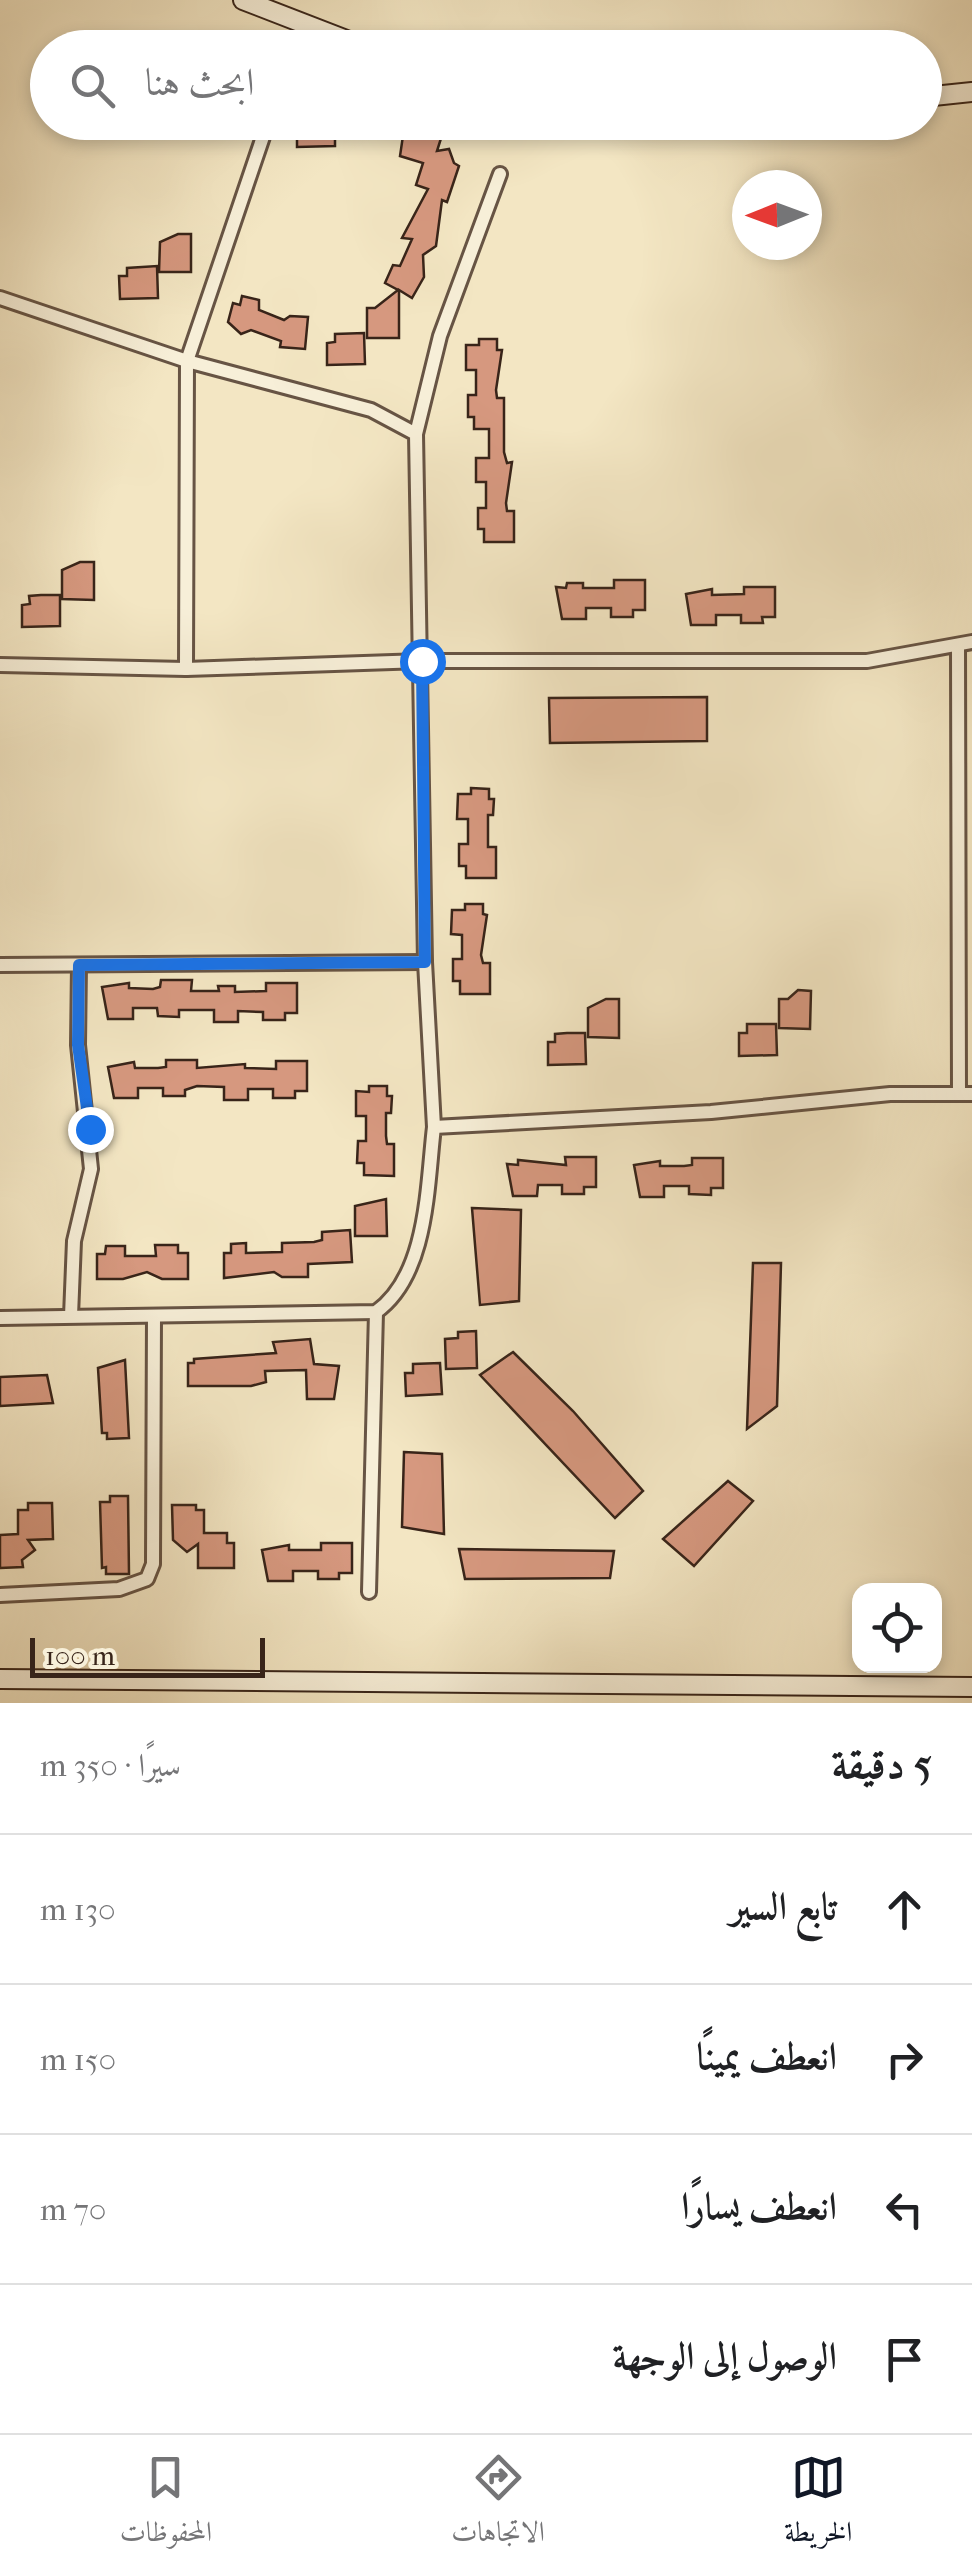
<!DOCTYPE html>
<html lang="ar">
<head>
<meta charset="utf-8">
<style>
	body { margin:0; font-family:"IM FELL French Canon",Amiri,serif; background:#f6f6f6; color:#202124; direction:rtl }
	.controls { position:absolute; right:30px; bottom:30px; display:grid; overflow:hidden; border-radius:20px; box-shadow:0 5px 15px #0003 }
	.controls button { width:90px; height:90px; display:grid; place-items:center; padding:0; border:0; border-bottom:2px solid #e0e0e0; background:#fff; color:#202124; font:50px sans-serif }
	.compass { position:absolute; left:732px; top:170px; width:90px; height:90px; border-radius:50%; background:#fff; box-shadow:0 5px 15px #0003; rotate:269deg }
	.scale { position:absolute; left:30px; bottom:25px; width:235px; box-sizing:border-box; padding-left:10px; border:5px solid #382419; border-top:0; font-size:28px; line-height:35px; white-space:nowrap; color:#382419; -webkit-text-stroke:8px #f7efd8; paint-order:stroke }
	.stop { position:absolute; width:30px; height:30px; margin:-22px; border:8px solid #1a73e8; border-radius:50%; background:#fff }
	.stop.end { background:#1a73e8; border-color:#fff; box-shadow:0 2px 10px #0008 }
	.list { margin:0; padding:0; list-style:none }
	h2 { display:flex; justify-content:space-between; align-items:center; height:130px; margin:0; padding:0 40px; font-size:42px }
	h2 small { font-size:32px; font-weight:400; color:#757577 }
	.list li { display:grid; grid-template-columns:65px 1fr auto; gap:30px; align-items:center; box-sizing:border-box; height:150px; padding:0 40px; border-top:2px solid #e0e0e0 }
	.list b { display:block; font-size:38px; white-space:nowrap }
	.list em { font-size:32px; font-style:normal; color:#757577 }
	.icon { flex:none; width:55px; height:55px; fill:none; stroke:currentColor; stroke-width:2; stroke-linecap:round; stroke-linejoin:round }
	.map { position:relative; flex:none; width:972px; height:1703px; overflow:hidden; direction:ltr }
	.search { position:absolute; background:#fff; box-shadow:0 5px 15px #0003; left:30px; right:30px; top:30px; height:110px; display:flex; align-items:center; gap:25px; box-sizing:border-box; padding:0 35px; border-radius:55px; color:#757577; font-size:38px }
	.sheet { height:730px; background:#fff }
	nav { display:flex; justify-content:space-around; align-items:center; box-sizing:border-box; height:140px; border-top:2px solid #e0e0e0; background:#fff; font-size:28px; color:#757577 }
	nav a { display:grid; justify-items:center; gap:5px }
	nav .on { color:#111827 }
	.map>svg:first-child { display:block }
</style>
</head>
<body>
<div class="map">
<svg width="972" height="1703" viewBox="0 0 972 1703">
	<rect width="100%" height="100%" fill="#f3e6c3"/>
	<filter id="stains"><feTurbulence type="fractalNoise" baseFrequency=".002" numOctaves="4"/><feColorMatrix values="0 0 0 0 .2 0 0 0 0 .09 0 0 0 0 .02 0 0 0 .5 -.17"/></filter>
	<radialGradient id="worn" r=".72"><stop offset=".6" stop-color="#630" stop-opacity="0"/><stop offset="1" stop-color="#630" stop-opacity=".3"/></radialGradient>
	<g fill="#d6987f" stroke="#382419" stroke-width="2.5">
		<path d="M326,122L335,133V146L297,147V124Z"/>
		<path d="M405,122L443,132L437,151L449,149L454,163L459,166L447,202L442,200L436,246L423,255L424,277L412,298L399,290V338H367V308H375L398,290L385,283L393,265L400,266L412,239L402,238L428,189L416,185L423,163L400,156Z"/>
		<path d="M178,234H191V272H159L160,242Z"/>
		<path d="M157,266L158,298L120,299L119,276H127V268Z"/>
		<path d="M242,296L259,300V310L284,320L290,316L308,317L305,349L280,347L281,341L251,330L241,334L228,322L233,303L240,305Z"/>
		<path d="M364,333L365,364L327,365V343L335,342V334Z"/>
		<path d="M479,339H497V350H502L496,390L497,398H504V452L507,463L512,462L506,503L507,511H514V542H484V529H478V508H486V482H476V458H489V429H474V417H468V395H476V370H466V345H479Z"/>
		<path d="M80,562H94V600L62,599V570Z"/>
		<path d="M614,580H645V610H633V617H611V608H586V619H562L556,587L566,588L567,583H583V588H614Z"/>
		<path d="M744,587H775V617H762L763,623H741V615H716V625H691L686,594L712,589V595L744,594Z"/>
		<path d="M41,595H60V626L22,627V605L30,604L29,596Z"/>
		<path d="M707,697V741L550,743L549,698Z"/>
		<path d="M471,788L489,789V799H494L493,815H488V847H496V878H466V866H459V844H468V819H457L458,794H471Z"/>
		<path d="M465,904H483V914L487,915L481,955L483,963H490V994H460V981H453V959H462V935L451,934L452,910H465Z"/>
		<path d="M161,980H192L191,991H219L218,986H235V992L266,991V983H297V1013H285V1020H263V1012L238,1011V1022H214V1010H179V1017L158,1016L157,1008H133V1019H108L102,987L129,983V988L153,989L160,987Z"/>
		<path d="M798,990L811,991L810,1029L779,1028V999H788Z"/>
		<path d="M606,999H619V1038L588,1037V1008Z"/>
		<path d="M747,1024H776L777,1055L739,1056V1033H747Z"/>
		<path d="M567,1033H585L586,1064L548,1065V1042H555V1034Z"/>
		<path d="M166,1060H197V1068L245,1064V1068L276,1069V1061H307V1091H295V1098H273V1089H248V1100H224V1087L197,1086L185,1090V1096H163V1088H138V1098H114L108,1067L134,1062L135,1068H158L166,1067Z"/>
		<path d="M369,1086H387V1096H392L391,1113H386V1136L387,1144H394V1176L364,1175V1163H357L358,1141H366V1116H356V1091L369,1092Z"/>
		<path d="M565,1157H596V1187H584V1194H562V1185H538L537,1196H513L507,1164L518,1165V1160L566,1165Z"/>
		<path d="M692,1158H723V1188H711V1195L689,1194V1186H664V1197H640L634,1165L660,1161V1166H684L692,1165Z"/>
		<path d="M386,1199L387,1236H355V1206Z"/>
		<path d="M472,1208L521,1210L519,1301L480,1305Z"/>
		<path d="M350,1230L352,1262L308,1264V1277H282L274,1272L224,1278V1253H231V1244L246,1243V1253L282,1252V1243L314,1242L322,1240V1232Z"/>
		<path d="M155,1245H178V1253H188V1279H162L147,1272L123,1279H97V1254H105L106,1246H125V1256H156Z"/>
		<path d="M753,1263H781L777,1406L747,1429Z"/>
		<path d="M476,1331L477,1368L446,1369L445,1339L458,1338V1332Z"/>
		<path d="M310,1339L314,1364L339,1366L334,1399H307L306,1370L265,1371L266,1382L251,1386H188V1363H194V1359L276,1353L273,1342Z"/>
		<path d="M513,1352L573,1411L643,1491L615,1518L480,1375Z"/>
		<path d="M125,1360L129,1438L107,1439V1433H102L98,1368Z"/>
		<path d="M440,1363L442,1394L406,1396L405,1373H413V1364Z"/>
		<path d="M47,1375L53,1403L0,1406V1377Z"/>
		<path d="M404,1452L442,1454L444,1534L402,1527Z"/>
		<path d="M728,1481L753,1501L694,1566L663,1539Z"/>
		<path d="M110,1496H128L129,1574H106V1567L102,1568L100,1502H110Z"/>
		<path d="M28,1503H52L53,1539L28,1540L35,1550L22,1560L23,1567L0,1568V1535L18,1534V1510H28Z"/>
		<path d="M172,1505H196V1510H204V1533H227V1543H234V1568H198V1544L187,1552L173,1540Z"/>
		<path d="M321,1543H352V1573H339V1579H318V1571H293V1581H268L262,1550L289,1545V1550H321Z"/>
		<path d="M459,1549L614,1551L610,1578L465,1579Z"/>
	</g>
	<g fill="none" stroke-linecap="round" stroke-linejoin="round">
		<defs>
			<g id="street">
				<path d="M268,122L187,361L186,669L422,661H867L972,642"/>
				<path d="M0,298L187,361L371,410L416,434L425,962L434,1127"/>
				<path d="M416,434L440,336L500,174"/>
				<path d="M958,646L959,1093"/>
				<path d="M0,665L186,669"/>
				<path d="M0,965L425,962"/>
				<path d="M71,1316L74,1241L91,1169L78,1045L79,965"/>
				<path d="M0,1318L376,1312C428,1275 427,1186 434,1127L711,1112L890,1094H972"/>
				<path d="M369,1592L376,1312"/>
				<path d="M0,1595L119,1589L147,1579L153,1564L154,1316"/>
			</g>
			<g id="secondary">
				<path d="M243,0L367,48"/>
				<path d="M924,97L972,92"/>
				<path d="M0,1679L972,1687"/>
			</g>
		</defs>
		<use href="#street" stroke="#675444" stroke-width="18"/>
		<use href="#secondary" stroke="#382419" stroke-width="22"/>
		<use href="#street" stroke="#f7efd8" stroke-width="12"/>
		<use href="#secondary" stroke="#f7efd8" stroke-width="18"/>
	</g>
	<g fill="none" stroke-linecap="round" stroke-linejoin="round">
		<path stroke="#1a73e8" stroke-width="12" d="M90,1129L78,1045L79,965L425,962L422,661"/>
	</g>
	<rect width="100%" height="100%" filter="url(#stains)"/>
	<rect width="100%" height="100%" fill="url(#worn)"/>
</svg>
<div class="controls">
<button><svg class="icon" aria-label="locate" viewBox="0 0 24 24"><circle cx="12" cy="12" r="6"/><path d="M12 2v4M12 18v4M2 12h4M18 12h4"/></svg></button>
</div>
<svg class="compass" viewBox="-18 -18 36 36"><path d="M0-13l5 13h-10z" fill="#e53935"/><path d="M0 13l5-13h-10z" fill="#757577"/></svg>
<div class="scale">100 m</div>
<div class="stop" style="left:422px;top:661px"></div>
<div class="stop end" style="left:90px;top:1129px"></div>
<div class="search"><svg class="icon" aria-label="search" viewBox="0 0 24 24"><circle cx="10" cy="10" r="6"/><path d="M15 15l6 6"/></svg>ابحث هنا</div>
</div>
<section class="sheet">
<h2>5 دقيقة<small>سيرًا · 350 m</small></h2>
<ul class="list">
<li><svg class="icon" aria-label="ahead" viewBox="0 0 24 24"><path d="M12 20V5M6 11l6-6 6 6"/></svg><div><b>تابع السير</b></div><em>130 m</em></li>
<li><svg class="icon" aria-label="right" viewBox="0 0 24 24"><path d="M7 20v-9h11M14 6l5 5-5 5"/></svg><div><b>انعطف يمينًا</b></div><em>150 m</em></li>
<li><svg class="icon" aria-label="left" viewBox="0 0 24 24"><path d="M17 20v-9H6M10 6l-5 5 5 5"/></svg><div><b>انعطف يسارًا</b></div><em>70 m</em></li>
<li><svg class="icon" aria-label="arrive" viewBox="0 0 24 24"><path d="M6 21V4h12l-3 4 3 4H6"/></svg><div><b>الوصول إلى الوجهة</b></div></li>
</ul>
</section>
<nav>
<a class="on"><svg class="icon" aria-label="map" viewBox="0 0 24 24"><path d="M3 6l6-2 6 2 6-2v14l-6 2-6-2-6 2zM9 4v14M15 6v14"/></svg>الخريطة</a>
<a><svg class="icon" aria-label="directions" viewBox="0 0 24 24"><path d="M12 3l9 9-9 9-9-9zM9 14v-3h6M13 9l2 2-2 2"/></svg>الاتجاهات</a>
<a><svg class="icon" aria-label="saved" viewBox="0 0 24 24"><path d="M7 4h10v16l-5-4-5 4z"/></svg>المحفوظات</a>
</nav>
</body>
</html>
